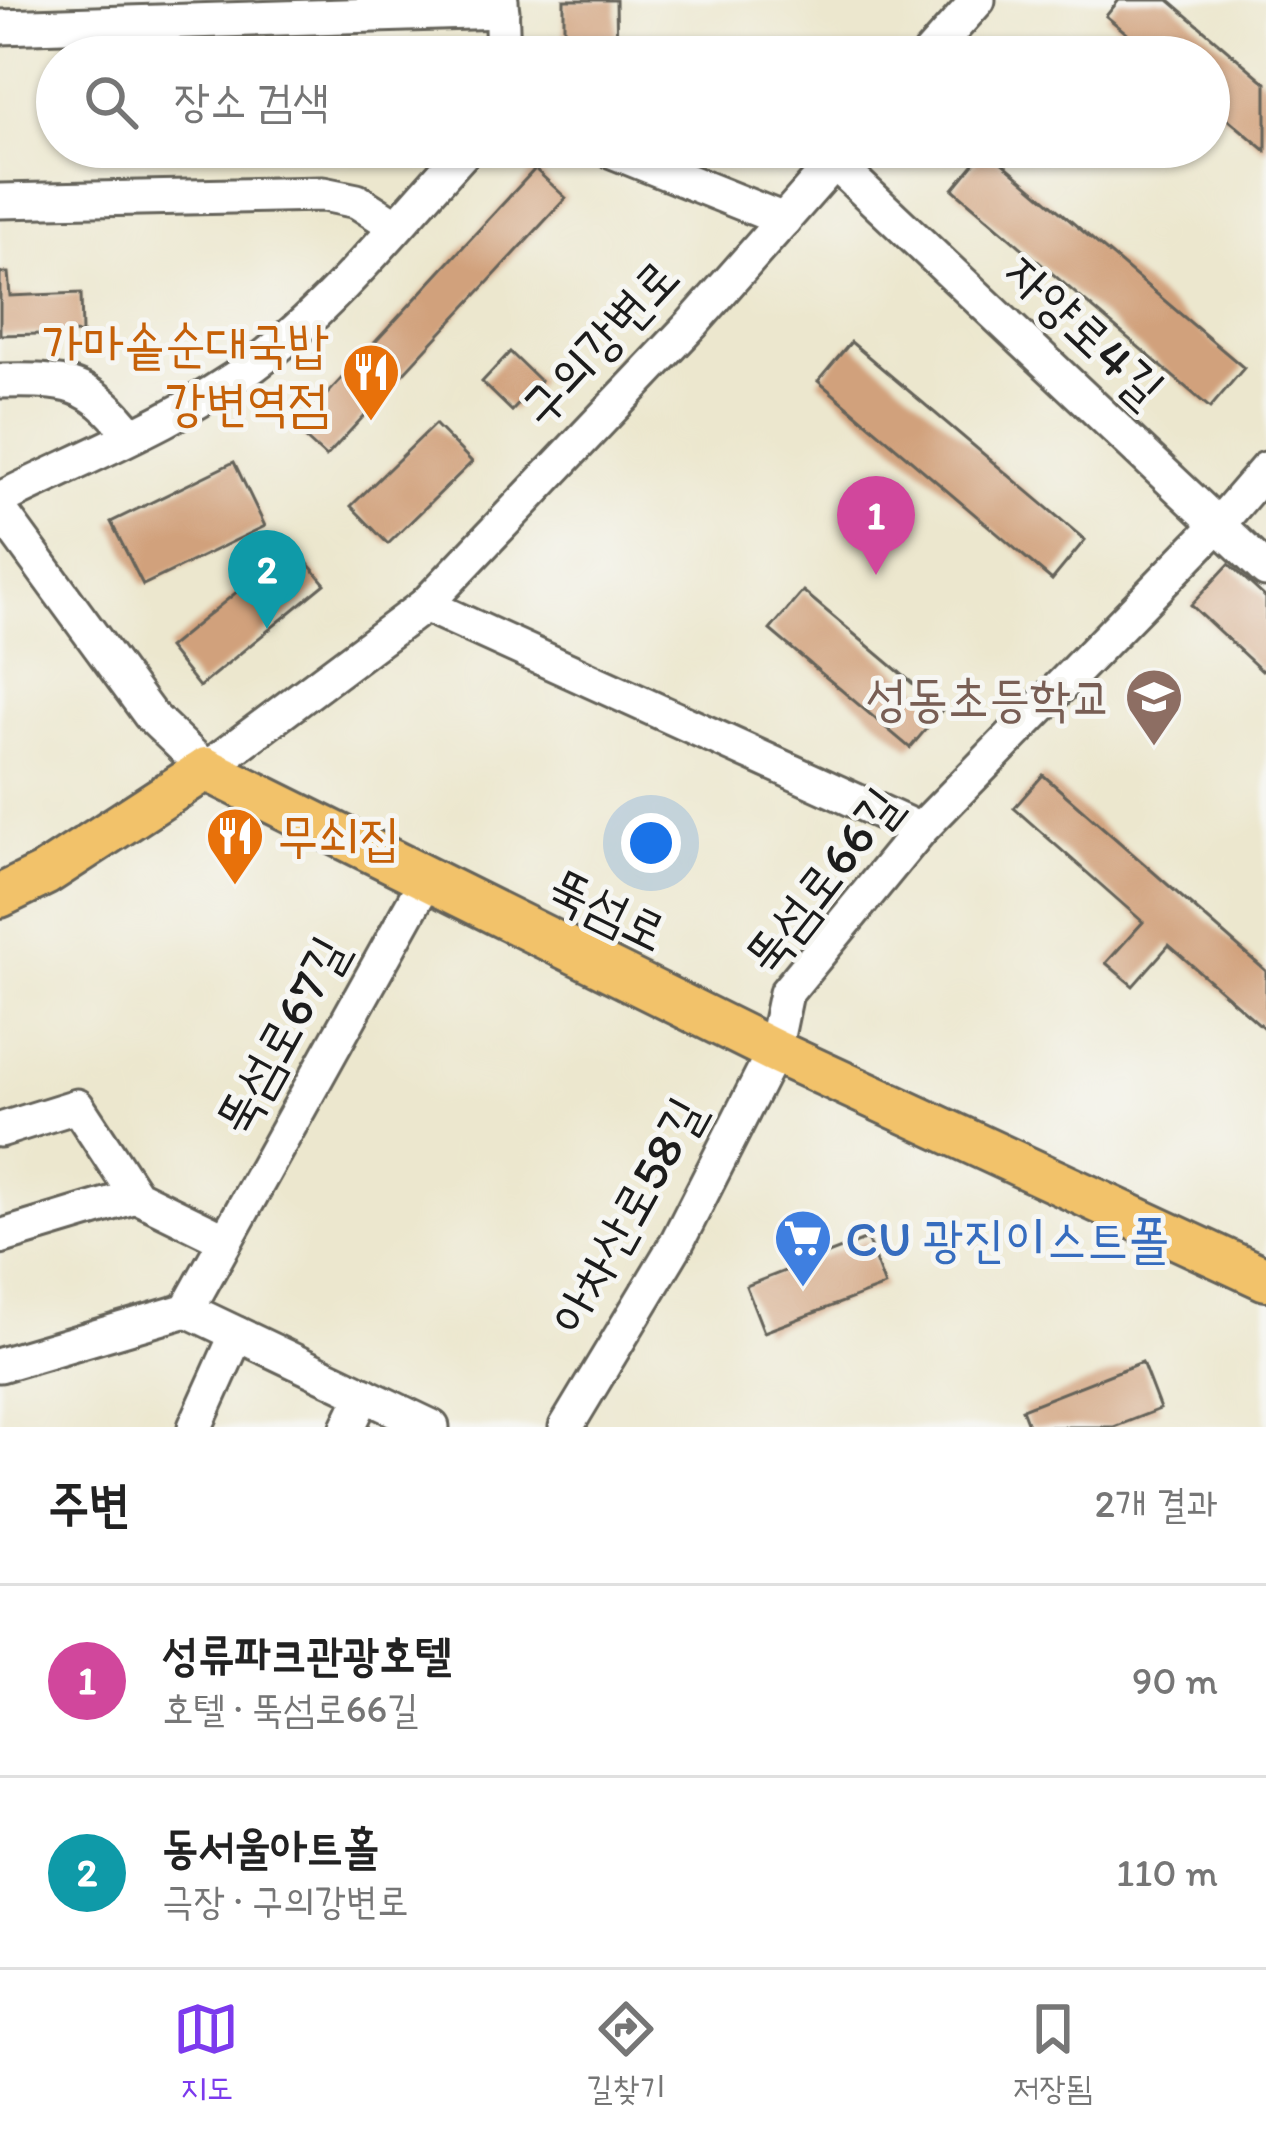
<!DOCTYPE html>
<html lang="ko">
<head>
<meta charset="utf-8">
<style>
	body { margin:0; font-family:Itim,"Poor Story",sans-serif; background:#f6f6f6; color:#222 }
	.you { position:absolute; left:651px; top:843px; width:42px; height:42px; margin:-30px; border:9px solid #fff; border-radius:50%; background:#1a73e8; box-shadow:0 0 0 18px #1a73e833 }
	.badge { display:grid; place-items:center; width:78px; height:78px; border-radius:50%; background:#7c3aed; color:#fff; font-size:39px; font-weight:700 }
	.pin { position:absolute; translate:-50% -99px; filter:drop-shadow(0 3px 6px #0008) }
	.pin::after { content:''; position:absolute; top:63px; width:42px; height:36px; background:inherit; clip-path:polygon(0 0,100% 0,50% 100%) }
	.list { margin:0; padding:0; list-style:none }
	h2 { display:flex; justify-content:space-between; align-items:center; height:156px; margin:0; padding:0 48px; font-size:51px }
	h2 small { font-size:39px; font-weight:400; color:#767676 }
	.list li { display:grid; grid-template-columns:78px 1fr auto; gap:36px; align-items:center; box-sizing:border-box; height:192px; padding:0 48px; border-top:3px solid #e0e0e0 }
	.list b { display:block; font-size:45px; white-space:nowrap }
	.list p { margin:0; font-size:39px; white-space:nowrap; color:#767676 }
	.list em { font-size:39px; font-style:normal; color:#767676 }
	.icon { flex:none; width:66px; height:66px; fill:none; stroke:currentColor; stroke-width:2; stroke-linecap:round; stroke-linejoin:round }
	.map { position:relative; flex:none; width:1266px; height:1427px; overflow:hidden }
	.search { position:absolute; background:#fff; box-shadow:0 3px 9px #0004; left:36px; right:36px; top:36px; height:132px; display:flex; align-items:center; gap:30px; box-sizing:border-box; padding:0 42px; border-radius:66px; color:#767676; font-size:45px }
	.sheet { height:540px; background:#fff }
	nav { display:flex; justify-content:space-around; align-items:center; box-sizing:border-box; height:168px; border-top:3px solid #e0e0e0; background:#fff; font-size:33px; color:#767676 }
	nav a { display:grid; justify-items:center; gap:6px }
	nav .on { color:#7c3aed }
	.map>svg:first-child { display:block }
</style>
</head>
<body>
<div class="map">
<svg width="1266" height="1427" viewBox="0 0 1266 1427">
	<rect width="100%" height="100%" fill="#f6f6f2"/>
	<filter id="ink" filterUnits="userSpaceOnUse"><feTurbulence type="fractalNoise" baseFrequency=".00833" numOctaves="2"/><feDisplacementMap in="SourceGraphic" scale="24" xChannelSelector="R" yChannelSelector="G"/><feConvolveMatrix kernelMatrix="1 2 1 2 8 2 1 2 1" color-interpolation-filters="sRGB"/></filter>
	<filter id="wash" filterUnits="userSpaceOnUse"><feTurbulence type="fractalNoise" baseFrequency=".004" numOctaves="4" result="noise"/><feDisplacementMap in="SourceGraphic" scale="48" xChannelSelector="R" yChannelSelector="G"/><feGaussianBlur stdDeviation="2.7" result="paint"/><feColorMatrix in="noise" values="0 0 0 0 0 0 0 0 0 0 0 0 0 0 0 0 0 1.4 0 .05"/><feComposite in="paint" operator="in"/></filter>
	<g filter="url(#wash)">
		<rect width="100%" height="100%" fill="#ece7ce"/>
		<g id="blocks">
			<g fill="#d1a17b">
				<path d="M564,0H616L617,57H564Z"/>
				<path d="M1119,0H1169L1266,83V151L1209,103V57H1155L1106,16Z"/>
				<path d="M986,149L1244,368L1210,408L953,189Z"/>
				<path d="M535,169L566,198L326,457L295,429Z"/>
				<path d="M0,273H8L10,296L81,293L82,333L0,335Z"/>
				<path d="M851,342L1085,540L1052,580L818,381Z"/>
				<path d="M510,352L540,381L512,411L482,382Z"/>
				<path d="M435,424L472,462L388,544L351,506Z"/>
				<path d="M234,462L265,526L143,585L111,522Z"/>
				<path d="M293,546L325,584L199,687L168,648Z"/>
				<path d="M1229,564L1266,598V668L1262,671L1191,605Z"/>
				<path d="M803,591L943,709L910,748L770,630Z"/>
				<path d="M1043,775L1266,971V1030L1169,945L1133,986L1106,963L1143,922L1014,808Z"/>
				<path d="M867,1239L885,1286L764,1332L746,1286Z"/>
				<path d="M1142,1362L1160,1409L1114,1427H1029L1022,1409Z"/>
			</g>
		</g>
	</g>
	<g filter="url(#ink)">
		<use href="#blocks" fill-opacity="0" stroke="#65635a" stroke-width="3"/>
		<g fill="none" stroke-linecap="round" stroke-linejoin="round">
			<defs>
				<g id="minor">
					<path d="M501,0L503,57"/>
					<path d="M0,27L502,11"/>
					<path d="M927,57L978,0"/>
					<path d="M602,147L784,220"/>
					<path d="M834,162L1266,570"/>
					<path d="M0,201L323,194L357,201L396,226"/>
					<path d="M0,381C66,380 89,380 131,435"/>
					<path d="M0,499C85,457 177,421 254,365C335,304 400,221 468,147"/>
					<path d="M0,510L150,715L206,769L425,605L692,324L848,147"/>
					<path d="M425,605L920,830"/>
					<path d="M0,1130L77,1106L136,1196L224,1239"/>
					<path d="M0,1237L136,1196"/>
					<path d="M187,1310L432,1427"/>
					<path d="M0,1365L187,1310L426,880"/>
					<path d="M195,1427L237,1334"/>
					<path d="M348,1427L364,1394"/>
					<path d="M566,1427L675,1246L774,1051L786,993L920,830L1217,526L1266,469"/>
				</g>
				<path id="major" d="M0,896L45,874L206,769L774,1051L1266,1279"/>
			</defs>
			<use href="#minor" stroke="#65635a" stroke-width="39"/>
			<use href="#major" stroke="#65635a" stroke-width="48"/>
			<use href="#minor" stroke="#fff" stroke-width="33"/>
			<use href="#major" stroke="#f2c26a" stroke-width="42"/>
		</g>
	</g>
	<defs>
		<symbol id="restaurant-pin" viewBox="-11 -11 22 30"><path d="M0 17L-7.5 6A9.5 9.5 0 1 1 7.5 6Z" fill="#e8710a" stroke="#f6f6f2"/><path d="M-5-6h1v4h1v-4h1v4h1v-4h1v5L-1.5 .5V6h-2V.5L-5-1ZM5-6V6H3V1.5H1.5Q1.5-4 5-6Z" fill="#fff"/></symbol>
		<symbol id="school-pin" viewBox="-11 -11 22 30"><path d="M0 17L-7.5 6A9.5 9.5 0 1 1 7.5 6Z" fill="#8d6e63" stroke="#f6f6f2"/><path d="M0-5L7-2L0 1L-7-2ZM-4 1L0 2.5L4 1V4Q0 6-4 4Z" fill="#fff"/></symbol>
		<symbol id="supermarket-pin" viewBox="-11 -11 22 30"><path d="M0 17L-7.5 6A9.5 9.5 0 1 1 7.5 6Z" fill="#3f7fe0" stroke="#f6f6f2"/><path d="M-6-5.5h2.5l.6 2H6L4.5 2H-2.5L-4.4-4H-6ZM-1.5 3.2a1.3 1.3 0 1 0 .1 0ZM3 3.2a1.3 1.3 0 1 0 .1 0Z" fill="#fff"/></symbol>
	</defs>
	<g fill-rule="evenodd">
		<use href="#restaurant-pin" x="338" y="339" width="66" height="90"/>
		<use href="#school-pin" x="1121" y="664" width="66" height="90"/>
		<use href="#restaurant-pin" x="202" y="803" width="66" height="90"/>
		<use href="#supermarket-pin" x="770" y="1205" width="66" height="90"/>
	</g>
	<g text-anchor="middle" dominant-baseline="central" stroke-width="10" stroke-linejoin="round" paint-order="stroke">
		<g font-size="51" fill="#1c1c1c" stroke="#f6f6f2">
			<text transform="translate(1085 330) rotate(43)">자양로4길</text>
			<text transform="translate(599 342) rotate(-47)">구의강변로</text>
			<text transform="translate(822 880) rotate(-52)">뚝섬로66길</text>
			<text transform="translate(608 909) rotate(26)">뚝섬로</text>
			<text transform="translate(281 1035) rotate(-61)">뚝섬로67길</text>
			<text transform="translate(627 1215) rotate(-61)">아차산로58길</text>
		</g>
		<g font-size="51" fill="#c56008" stroke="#f6f6f2" text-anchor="end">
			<text x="329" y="343">가마솥순대국밥<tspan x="329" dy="59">강변역점</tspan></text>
			<text x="277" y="836" text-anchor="start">무쇠집</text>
		</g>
		<g font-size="51" fill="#785e54" stroke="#f6f6f2" text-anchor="end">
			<text x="1112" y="697">성동초등학교</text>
		</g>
		<g font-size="51" fill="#366cbe" stroke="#f6f6f2" text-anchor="start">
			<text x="845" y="1238">CU 광진이스트폴</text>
		</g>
	</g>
</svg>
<div class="you"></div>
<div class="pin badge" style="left:876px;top:575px;background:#d1479c">1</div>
<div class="pin badge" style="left:267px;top:629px;background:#0f9aa8">2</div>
<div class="search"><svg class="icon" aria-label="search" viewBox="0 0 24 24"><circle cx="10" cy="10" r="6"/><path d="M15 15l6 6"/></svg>장소 검색</div>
</div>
<section class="sheet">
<h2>주변<small>2개 결과</small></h2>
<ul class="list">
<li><span class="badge" style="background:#d1479c">1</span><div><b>성류파크관광호텔</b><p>호텔 · 뚝섬로66길</p></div><em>90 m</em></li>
<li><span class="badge" style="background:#0f9aa8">2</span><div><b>동서울아트홀</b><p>극장 · 구의강변로</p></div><em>110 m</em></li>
</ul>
</section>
<nav>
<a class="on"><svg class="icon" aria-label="map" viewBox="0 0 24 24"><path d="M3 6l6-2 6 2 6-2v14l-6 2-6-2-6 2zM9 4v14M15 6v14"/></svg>지도</a>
<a><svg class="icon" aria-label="directions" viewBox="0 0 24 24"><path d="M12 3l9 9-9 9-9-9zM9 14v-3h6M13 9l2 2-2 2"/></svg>길찾기</a>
<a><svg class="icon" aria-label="saved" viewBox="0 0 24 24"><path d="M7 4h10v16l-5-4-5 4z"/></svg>저장됨</a>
</nav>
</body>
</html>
